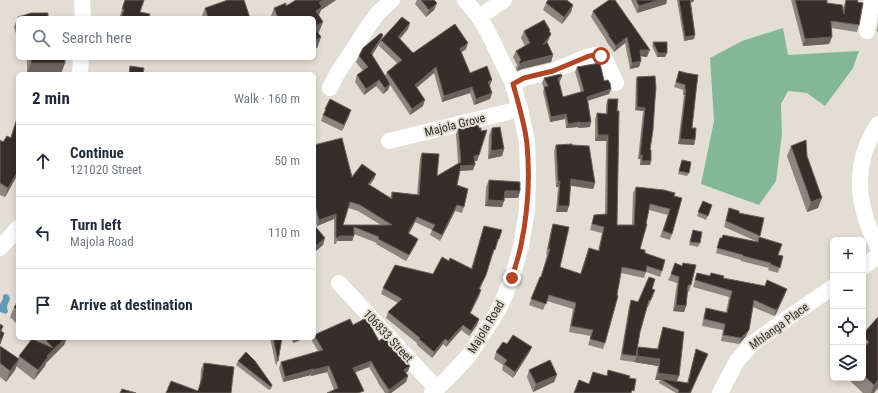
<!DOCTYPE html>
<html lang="en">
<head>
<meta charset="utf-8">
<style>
	body { margin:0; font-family:"Roboto Condensed",sans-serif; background:#f2f2f3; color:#1f2937 }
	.controls { position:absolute; right:12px; bottom:12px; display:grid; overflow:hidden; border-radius:6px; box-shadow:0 2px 6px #0003 }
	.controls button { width:36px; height:36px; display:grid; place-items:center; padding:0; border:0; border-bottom:1px solid #e0e1e3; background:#fff; color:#1f2937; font:20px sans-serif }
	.stop { position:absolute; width:12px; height:12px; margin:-9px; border:3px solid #af4726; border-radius:50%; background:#fff }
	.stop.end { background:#af4726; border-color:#fff; box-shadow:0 1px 4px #0008 }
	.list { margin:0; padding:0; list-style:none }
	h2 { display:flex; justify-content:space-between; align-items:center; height:52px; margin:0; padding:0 16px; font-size:17px }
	h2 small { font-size:13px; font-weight:400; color:#747a83 }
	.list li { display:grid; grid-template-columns:26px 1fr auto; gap:12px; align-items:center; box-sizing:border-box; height:72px; padding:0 16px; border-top:1px solid #e0e1e3 }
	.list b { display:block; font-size:15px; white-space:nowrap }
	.list p { margin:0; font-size:13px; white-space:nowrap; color:#747a83 }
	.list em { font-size:13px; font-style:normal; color:#747a83 }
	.icon { flex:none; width:22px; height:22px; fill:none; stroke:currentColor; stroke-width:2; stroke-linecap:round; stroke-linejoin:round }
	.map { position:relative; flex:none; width:878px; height:393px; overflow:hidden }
	.search { position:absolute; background:#fff; box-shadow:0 2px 6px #0003; left:16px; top:16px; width:300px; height:44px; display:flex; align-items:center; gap:10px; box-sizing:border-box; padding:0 14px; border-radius:6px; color:#747a83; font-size:15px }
	.panel { position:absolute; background:#fff; box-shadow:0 2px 6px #0003; left:16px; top:72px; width:300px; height:268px; border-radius:6px }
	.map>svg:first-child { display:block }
</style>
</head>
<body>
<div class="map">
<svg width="878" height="393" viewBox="0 0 878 393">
	<rect width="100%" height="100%" fill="#e3ded4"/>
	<path fill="#84b797" d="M783,28L788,55L859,51L853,68L825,106L807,93L788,91L781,104L782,134L776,181L759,205L701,184L714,121L710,58L742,41Z"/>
	<path fill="#6598b7" d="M7,294C13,299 8,301 7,307C7,309 8,311 8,312L6,314L0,312V304L3,299V295Z"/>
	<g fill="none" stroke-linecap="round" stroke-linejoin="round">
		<g stroke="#fff" stroke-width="16">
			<path d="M82,0L83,18"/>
			<path d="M479,17L504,0"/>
			<path d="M867,31L872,0"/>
			<path d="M80,74L81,58"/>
			<path d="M513,84L524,78L553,71L586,57L595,55L601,56L605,59L616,83"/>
			<path d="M330,88L337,74L367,28L378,13L392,0"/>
			<path d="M878,124C851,166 857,206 878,248"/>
			<path d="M389,141L520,109"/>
			<path d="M0,248L10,237L18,228"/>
			<path d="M863,267L878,256"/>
			<path d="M339,283L437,389"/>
			<path d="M432,393L450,376L470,354L499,309L512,278L521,246L527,210L528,174L527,142L520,109L513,84L488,32L479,17L465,0"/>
			<path d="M720,393L737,361L752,344L782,322L833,287"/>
		</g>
	</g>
	<g fill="#8d8680" fill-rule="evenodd">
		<path d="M125,0L140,12L149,18H119Z"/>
		<path d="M296,0H336L321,10L319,15V32L318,33L321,37L317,48L314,49V18H270L274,8L286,6Z"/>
		<path d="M417,0H434L437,3L434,10L426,17L415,4Z"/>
		<path d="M609,0L647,57L641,56L639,67L630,69L625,43L614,52L606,41V40L591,17L593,11Z"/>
		<path d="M631,0H667L666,4L637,13Z"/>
		<path d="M677,0H694L693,2H691L694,39L684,41Z"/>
		<path d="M791,0H827V3L843,10V7L846,0H858L859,25L857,32L831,28L832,37L829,44L803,46Z"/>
		<path d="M546,3L573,5L571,12L562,24L543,10Z"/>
		<path d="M205,8L250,18H201Z"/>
		<path d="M18,17V56V40L14,27Z"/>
		<path d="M878,23V32L877,31Z"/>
		<path d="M408,29L400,39L413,53L466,49L461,53L470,73L490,86L492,93L490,99L474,105L470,93L442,102L434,73L416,88L423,106L410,115L390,85L388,90L383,94L376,86L364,95L355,82L357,75L363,71L356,62L359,56L383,35L381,41L372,55L385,76L387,72L397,63L379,46L381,40Z"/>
		<path d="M524,31L550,32L551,34L547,43L553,55L551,62L522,69L517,71L516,68L517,65L513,57L516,51L525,46L521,38Z"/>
		<path d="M653,42L667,53L665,57H657L652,46Z"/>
		<path d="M27,58H65L61,74L27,73Z"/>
		<path d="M577,67L604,81L611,89L609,94L588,101L590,127L578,128V127L566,128L565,119L550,122L543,92L544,88L542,83L544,78L562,76L560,81L559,82L563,97L581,92L575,72Z"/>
		<path d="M679,71L696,91L692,128L695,140L694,145L678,144L684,95H683V90L674,87Z"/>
		<path d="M655,76L650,150L651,161L650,165H640V159H638L643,111L635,110L636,80L637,77Z"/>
		<path d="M608,99L617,111V225H632L633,193L636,187L674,196L672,234L670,240L660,237L668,215L649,210L640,249L645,253L662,271L660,277L646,272L644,278L621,273L605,343L603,349L588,345L591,336L569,332L573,309L547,301L543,310L529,305L540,277H541L547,255L546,254L551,230L553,224L560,267L580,274L589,248L598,251L602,233L590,230L594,215L605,214L606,141H595V119L597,113L606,114V105Z"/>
		<path d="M325,109L349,116L342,131L321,121Z"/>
		<path d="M18,115V174L5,197L0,195V140L3,142L10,138Z"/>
		<path d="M492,128L504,149L502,156L488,159L489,135Z"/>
		<path d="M458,129L479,155L477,161H475L473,170L460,171L457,185L464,207L462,213L455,211L440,241L430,235L432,230L415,222L409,234L418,239L416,244L406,261L376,244L377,243L354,234V236L352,241H337L336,244H334V219L317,226L314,213V145L352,177L376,174L374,179L370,185L390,198L392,192L417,195L420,158L422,153L437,176L458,163L456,134ZM348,208L358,211L381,225H343Z"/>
		<path d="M556,145H572L595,183L593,189L571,186L567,212H556L558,187H556L554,151Z"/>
		<path d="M791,146L807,156L818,208L807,212L787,156Z"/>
		<path d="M682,160L689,173L687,176L678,174Z"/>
		<path d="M489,180L520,191L518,198H504L502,207L485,206L486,187Z"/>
		<path d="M703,201L712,205L706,220L697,216Z"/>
		<path d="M729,208L739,213L760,236L759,237L778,255L783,256L778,273L768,270L769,268L741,261V260L716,253L720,238H722L723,235L758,242L724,227L727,214Z"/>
		<path d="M484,226L499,239L497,245H496L493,255H492L486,275L480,289L479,296L470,313L479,319L477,325L469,336L461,330L446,347L443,344L432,358L417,345V343L386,318L388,312L398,303L381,294L383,288L433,274L449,261L471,269Z"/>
		<path d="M693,230L700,243L698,247L689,245Z"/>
		<path d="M683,263L691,285L689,292L688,291L686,306L684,312L673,311L677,283L668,280L671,274L682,266Z"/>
		<path d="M697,273L710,276L711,273L723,278L785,295L776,314L774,316L753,307L749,330L746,336L739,344L721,341L723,330L702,326L704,314L706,308L726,312L729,297L693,287Z"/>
		<path d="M652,289L653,296L648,307H647L640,332L637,351L638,347L657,349L661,334L663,327L679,376L677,381L687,383L696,349L706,358L691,393H676L659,383L660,380H655L658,366L634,362L635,358L634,362L620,360L629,306L631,300L638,302Z"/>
		<path d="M18,298V325L10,317Z"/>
		<path d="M878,317V390L877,389L874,393H863L847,378H863V334Z"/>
		<path d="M353,325L379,341L410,366L408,371L406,373L408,376L406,382L391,393H385L378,383V382L369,367L355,372L364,391L334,390L327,372L311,376V375L283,382L279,368L281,362L318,351L312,341L313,338H314V335Z"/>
		<path d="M31,338H67L64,345L46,363L45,366L34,380L16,366L15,370L6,382L0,377V346L18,359L19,356L32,339Z"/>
		<path d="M270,338H282L278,361L276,366Z"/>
		<path d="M291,338H305L293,343Z"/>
		<path d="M507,344L529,353L513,378L502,370L503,365L494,359L496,352Z"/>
		<path d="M238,361L272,385L271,389L269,390L236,365Z"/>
		<path d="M204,363L231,393L198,391L200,384L201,369Z"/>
		<path d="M529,370L557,375L554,382L533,392L527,377Z"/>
	</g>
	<g fill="#6b635e">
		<path d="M324,0H336L321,10L318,17L313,18L319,3Z"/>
		<path d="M660,0H667L666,4L637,13L639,6Z"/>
		<path d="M690,0H694L693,2L689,3Z"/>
		<path d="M437,3L434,10L426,17L429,10Z"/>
		<path d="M573,5L571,12L562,24L564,17Z"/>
		<path d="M323,22L319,32L314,36V27Z"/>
		<path d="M410,23L408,29L396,43L398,37Z"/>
		<path d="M551,34L548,41L540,52L543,45Z"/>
		<path d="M383,35L381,41L369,60L371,53Z"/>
		<path d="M695,35L694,39L684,41L685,37Z"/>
		<path d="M321,37L317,48L314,49V41Z"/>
		<path d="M627,37L625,43L614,52L616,46Z"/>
		<path d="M832,37L829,44L803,46L805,39Z"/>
		<path d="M468,43L466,49L457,55L460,49Z"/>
		<path d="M640,50H650L647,57L638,56Z"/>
		<path d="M658,53H667L665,57H657Z"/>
		<path d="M553,55L551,62L522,69L517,71L520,64L524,62Z"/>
		<path d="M641,61L639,67L630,69L632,63Z"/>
		<path d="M31,63H65L61,74L27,73Z"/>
		<path d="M436,67L434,73L413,91L415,85Z"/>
		<path d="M562,76L560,81L557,83L558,78Z"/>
		<path d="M379,80L376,86L364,95L366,89Z"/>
		<path d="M492,80L490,86L486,88L488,82Z"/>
		<path d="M390,84L388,90L383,94L385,88Z"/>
		<path d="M472,87L470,93L442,102L444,96Z"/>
		<path d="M611,89L609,94L585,101L587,97Z"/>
		<path d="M685,90H686L684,95H683Z"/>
		<path d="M492,93L490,99L474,105L476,99Z"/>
		<path d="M425,100L423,106L410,115L412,109Z"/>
		<path d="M637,107L645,108L643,111L635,110Z"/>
		<path d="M351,110L349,116L342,131L344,125Z"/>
		<path d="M566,114L565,119L550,122L551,117Z"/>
		<path d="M580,122L578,127L566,128L568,124Z"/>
		<path d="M591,122L590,127L578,128L580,123Z"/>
		<path d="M598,135H608L606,141H595Z"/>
		<path d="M680,139L695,140L694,145L678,144Z"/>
		<path d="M504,149L502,156L488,159L491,151Z"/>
		<path d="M479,155L477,161H472L474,156Z"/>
		<path d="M640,155H642L640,159H638Z"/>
		<path d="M642,161H651L650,165H640Z"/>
		<path d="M475,165L473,170L459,171L461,166Z"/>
		<path d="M18,171V174L5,197L8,188Z"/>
		<path d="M376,174L374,179L366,189L368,184Z"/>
		<path d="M571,179L595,183L593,189L569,185Z"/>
		<path d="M558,181H560L558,187H556Z"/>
		<path d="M505,191H520L518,198H502Z"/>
		<path d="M822,198L818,208L807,212L811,202Z"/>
		<path d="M488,200L504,201L502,207L485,206Z"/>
		<path d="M457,205L455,211L440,241L442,235Z"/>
		<path d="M558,206H569L567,212H556Z"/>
		<path d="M336,214L334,219L317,226L319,220Z"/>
		<path d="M417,217L415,222L406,239L408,233Z"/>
		<path d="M339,236H354L352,241H337Z"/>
		<path d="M325,238L323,245L314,253V248Z"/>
		<path d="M418,239L416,244L406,261L409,255Z"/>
		<path d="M787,289L776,314L774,316L776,310Z"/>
		<path d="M481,290L479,296L468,318L470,313Z"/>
		<path d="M676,305L686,306L684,312L673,311Z"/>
		<path d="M479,319L477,325L469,336L471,331Z"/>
		<path d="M463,325L461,330L446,347L448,341Z"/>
		<path d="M749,330L746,336L739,344L741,338Z"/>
		<path d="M65,338H67L64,345L46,363L45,366L34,380L38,370L47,356Z"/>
		<path d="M295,338H305L293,343Z"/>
		<path d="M445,339L443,344L432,358L434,352Z"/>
		<path d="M532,347L529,353L513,378L515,372Z"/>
		<path d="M637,356L660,359L658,366L634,362Z"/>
		<path d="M19,359L15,370L6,382L10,371Z"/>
		<path d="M371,361L369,367L351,374L353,368Z"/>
		<path d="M329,366L327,372L311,376L313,370Z"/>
		<path d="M410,366L408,371L402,376L404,370Z"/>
		<path d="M313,369L311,375L283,382L285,377Z"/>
		<path d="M658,373L679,376L676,383L660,379V380H655Z"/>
		<path d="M557,375L554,382L533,392L536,384Z"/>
		<path d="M408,376L406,382L391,393H388L389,390Z"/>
		<path d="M878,380V386L877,389L874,393H871L874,385Z"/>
	</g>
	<g fill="#372e2b" stroke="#6b635e" fill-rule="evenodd">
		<path d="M125,0H144L140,12L150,14L149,18H121L124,9H122Z"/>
		<path d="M228,0H244L250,18H208L205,8Z"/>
		<path d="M296,0H324L319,3L322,7L316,11L323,22L314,27L321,37L314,41V18H278L274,8L286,3V6Z"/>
		<path d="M421,0H434L437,3L429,10Z"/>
		<path d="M548,0H567L573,5L564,17L546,3Z"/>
		<path d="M609,0H615L650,50H640L641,61L632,63L627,37L616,46L608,35H609L593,11Z"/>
		<path d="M636,0H660L639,6Z"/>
		<path d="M679,0H690L695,35L685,37Z"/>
		<path d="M795,0H827V3L842,5L844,14L846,0H858L857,2L863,3L859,25L831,21L832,37L805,39Z"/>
		<path d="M31,13H48V18H18V17Z"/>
		<path d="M402,17L410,23L398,37L413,53L455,24L468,43L460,49L470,73L487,66L492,80L488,82L492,93L476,99L472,87L444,96L436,67L415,85L425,100L412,109L387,72L402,60L381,40Z"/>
		<path d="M544,20L550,30L549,31L551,34L543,45L547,42L553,55L524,62L520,64L519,62L521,60L516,51L530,43L524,31Z"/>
		<path d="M381,33L383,35L371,53L390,84L385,88L379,80L366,89L357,75L368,67L359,56L363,48Z"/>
		<path d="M653,42H667V53H658Z"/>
		<rect x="31" y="58" width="34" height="5"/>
		<path d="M600,63L604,81L608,80L610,83L611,89L587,97L591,122L580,123V122L568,124L566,114L551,117L544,87L548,86L544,78L561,74L562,76L558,78L563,97L584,91L577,67Z"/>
		<path d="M130,66L144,68L143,74H129Z"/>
		<path d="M679,71L686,73L698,75L696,91L692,128H696L695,140L680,139L686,90H685V85L676,82Z"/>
		<path d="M655,76L656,88L655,99L653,130L650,150H651V161H642V155H640L645,108L637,107V77Z"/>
		<path d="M330,99L351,110L344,125L323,115L326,110L325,109Z"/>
		<path d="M608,99H618L617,111H619L617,225H634L636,187L664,190L675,193L674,196L682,198L672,234L663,231L670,209L650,204L646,224H647L640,249L645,250V253L665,260L662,271L647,266L646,272L622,267L617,295L618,296L605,343L590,339L593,330L571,326L576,303L549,295L546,304L531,299L540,277H541L550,249H548L553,224L569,227L560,267L581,274L589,248L599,251L604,227L592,224L594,215L607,214L608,135H598L597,113L607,114Z"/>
		<path d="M18,115V171L8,188L0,183V184V140L3,142L7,136L11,138Z"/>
		<path d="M478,124L479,128H481V131L487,130L479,155L474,156L475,165L461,166V165L457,185L468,189L464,207L457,205L442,235L432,230L435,225L417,217L408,233L418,239L409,255L378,239L379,237L354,227V236H339L338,238H336V214L319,220L316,209L314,202V145L342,138L352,177L362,164L376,174L368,184L392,199V192L419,195L422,153L439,154L437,176L461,162L458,129ZM350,202L360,205L392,225H343Z"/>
		<path d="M500,127L504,149L491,151L492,128Z"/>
		<path d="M806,140L807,156L822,198L811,202L791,146Z"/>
		<path d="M572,144V145L589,146L595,183L571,179L569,206H558L560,181H558L556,145Z"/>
		<path d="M682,160L691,162L689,173L679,171Z"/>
		<path d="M489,180L520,182V191H505L504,201L488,200Z"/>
		<path d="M703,201L712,205L708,216L698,212Z"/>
		<path d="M729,208L739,211V213L764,218L760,236L726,221Z"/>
		<path d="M314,226H315L325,238L314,248Z"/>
		<path d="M484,226L502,230L499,239H498L495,250L494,249L486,275L479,289L481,290L470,313L479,319L471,331L463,325L448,341L445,339L434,352L419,339L420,338L388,312L402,299L383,288L395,265L433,274L442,257L449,261L450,258L472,269Z"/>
		<path d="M693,230L702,232L700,243L690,242Z"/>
		<path d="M723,235L758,242L759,237L782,244L778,255L783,256L780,268L770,264L771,263L743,256V255L717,248L720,238H722Z"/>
		<path d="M675,263L682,266L683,263L696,265L691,285H688L686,306L676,305L679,277L671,274Z"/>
		<path d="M697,273L710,276L711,273L724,276L723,278L765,286L767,280L787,289L778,308L776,310L754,300L749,330L741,338L723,335L725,324L704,319L706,308L727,313L732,291L695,280Z"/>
		<path d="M649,277L655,279L652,289L655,290L650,301L649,300L640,332L636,356L622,354L631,300L638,302Z"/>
		<path d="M18,303V311L14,307Z"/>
		<path d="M878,317V380L874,385L863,375V349L869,342L863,336V334Z"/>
		<path d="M366,318L368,321L379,341L384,337L410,366L404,370L408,376L389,390L380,377L371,361L353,368L364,391L358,393H327L338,388L329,366L313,370V369L285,377L281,362L323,350L314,335L350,319L353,325Z"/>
		<path d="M0,324L3,326L1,331L4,333L0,344Z"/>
		<path d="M663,327L684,332L679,376L658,373L660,359L637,356L638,347L658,349Z"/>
		<path d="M513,335L532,347L515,372L504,364L507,360L496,352L503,342L507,344Z"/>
		<path d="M44,338H65L47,356L48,357L38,370L19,356L32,339L53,348Z"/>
		<path d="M273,338H282L278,361Z"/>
		<path d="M0,346L19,359L10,371L0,363Z"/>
		<path d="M696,349L708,354L690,393H678L679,390L660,379H661L688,383Z"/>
		<path d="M246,352L255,361L272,385L271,387L238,361Z"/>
		<path d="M550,360L557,375L536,384L529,370Z"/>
		<path d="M204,363L234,367L231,393H166L171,381L198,391L202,378Z"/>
		<path d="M608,370L630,376L629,378L636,379L634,391L632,390L631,393H574L579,380L589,384L593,372L607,376Z"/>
		<path d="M122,389L136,393H120Z"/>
	</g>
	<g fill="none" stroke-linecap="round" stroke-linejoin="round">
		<path stroke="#af4726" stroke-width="5" d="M512,278C515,267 519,256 521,245C528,212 530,177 527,144C525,125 518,102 513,84L524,78L553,71L589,56L595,55L601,56"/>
	</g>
	<g text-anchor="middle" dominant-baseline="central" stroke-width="4" stroke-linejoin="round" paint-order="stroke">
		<g font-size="12" fill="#2f2d29" stroke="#e3ded4">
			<text transform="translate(455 125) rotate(-14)">Majola Grove</text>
			<text transform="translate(779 326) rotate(-36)">Mhlanga Place</text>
			<text transform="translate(486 327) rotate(-59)">Majola Road</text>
			<text transform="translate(388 336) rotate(47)">106833 Street</text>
		</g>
	</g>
</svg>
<div class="controls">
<button>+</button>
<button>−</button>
<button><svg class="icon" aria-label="locate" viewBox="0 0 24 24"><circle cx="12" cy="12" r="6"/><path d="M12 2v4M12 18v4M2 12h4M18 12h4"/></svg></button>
<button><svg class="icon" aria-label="layers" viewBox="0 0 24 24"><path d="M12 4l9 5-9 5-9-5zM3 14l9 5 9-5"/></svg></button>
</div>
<div class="stop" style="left:601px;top:56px"></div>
<div class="stop end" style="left:512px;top:278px"></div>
<div class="search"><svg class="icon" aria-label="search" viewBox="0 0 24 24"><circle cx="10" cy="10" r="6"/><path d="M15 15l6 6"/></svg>Search here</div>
<section class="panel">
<h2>2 min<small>Walk · 160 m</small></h2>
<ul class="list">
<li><svg class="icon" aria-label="ahead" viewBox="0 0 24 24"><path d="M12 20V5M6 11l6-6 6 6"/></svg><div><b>Continue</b><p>121020 Street</p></div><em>50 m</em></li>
<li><svg class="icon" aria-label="left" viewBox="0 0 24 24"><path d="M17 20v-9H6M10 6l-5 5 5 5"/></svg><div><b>Turn left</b><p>Majola Road</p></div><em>110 m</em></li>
<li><svg class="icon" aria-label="arrive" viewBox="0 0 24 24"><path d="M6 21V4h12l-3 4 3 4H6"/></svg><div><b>Arrive at destination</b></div></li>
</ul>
</section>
</div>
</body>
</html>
